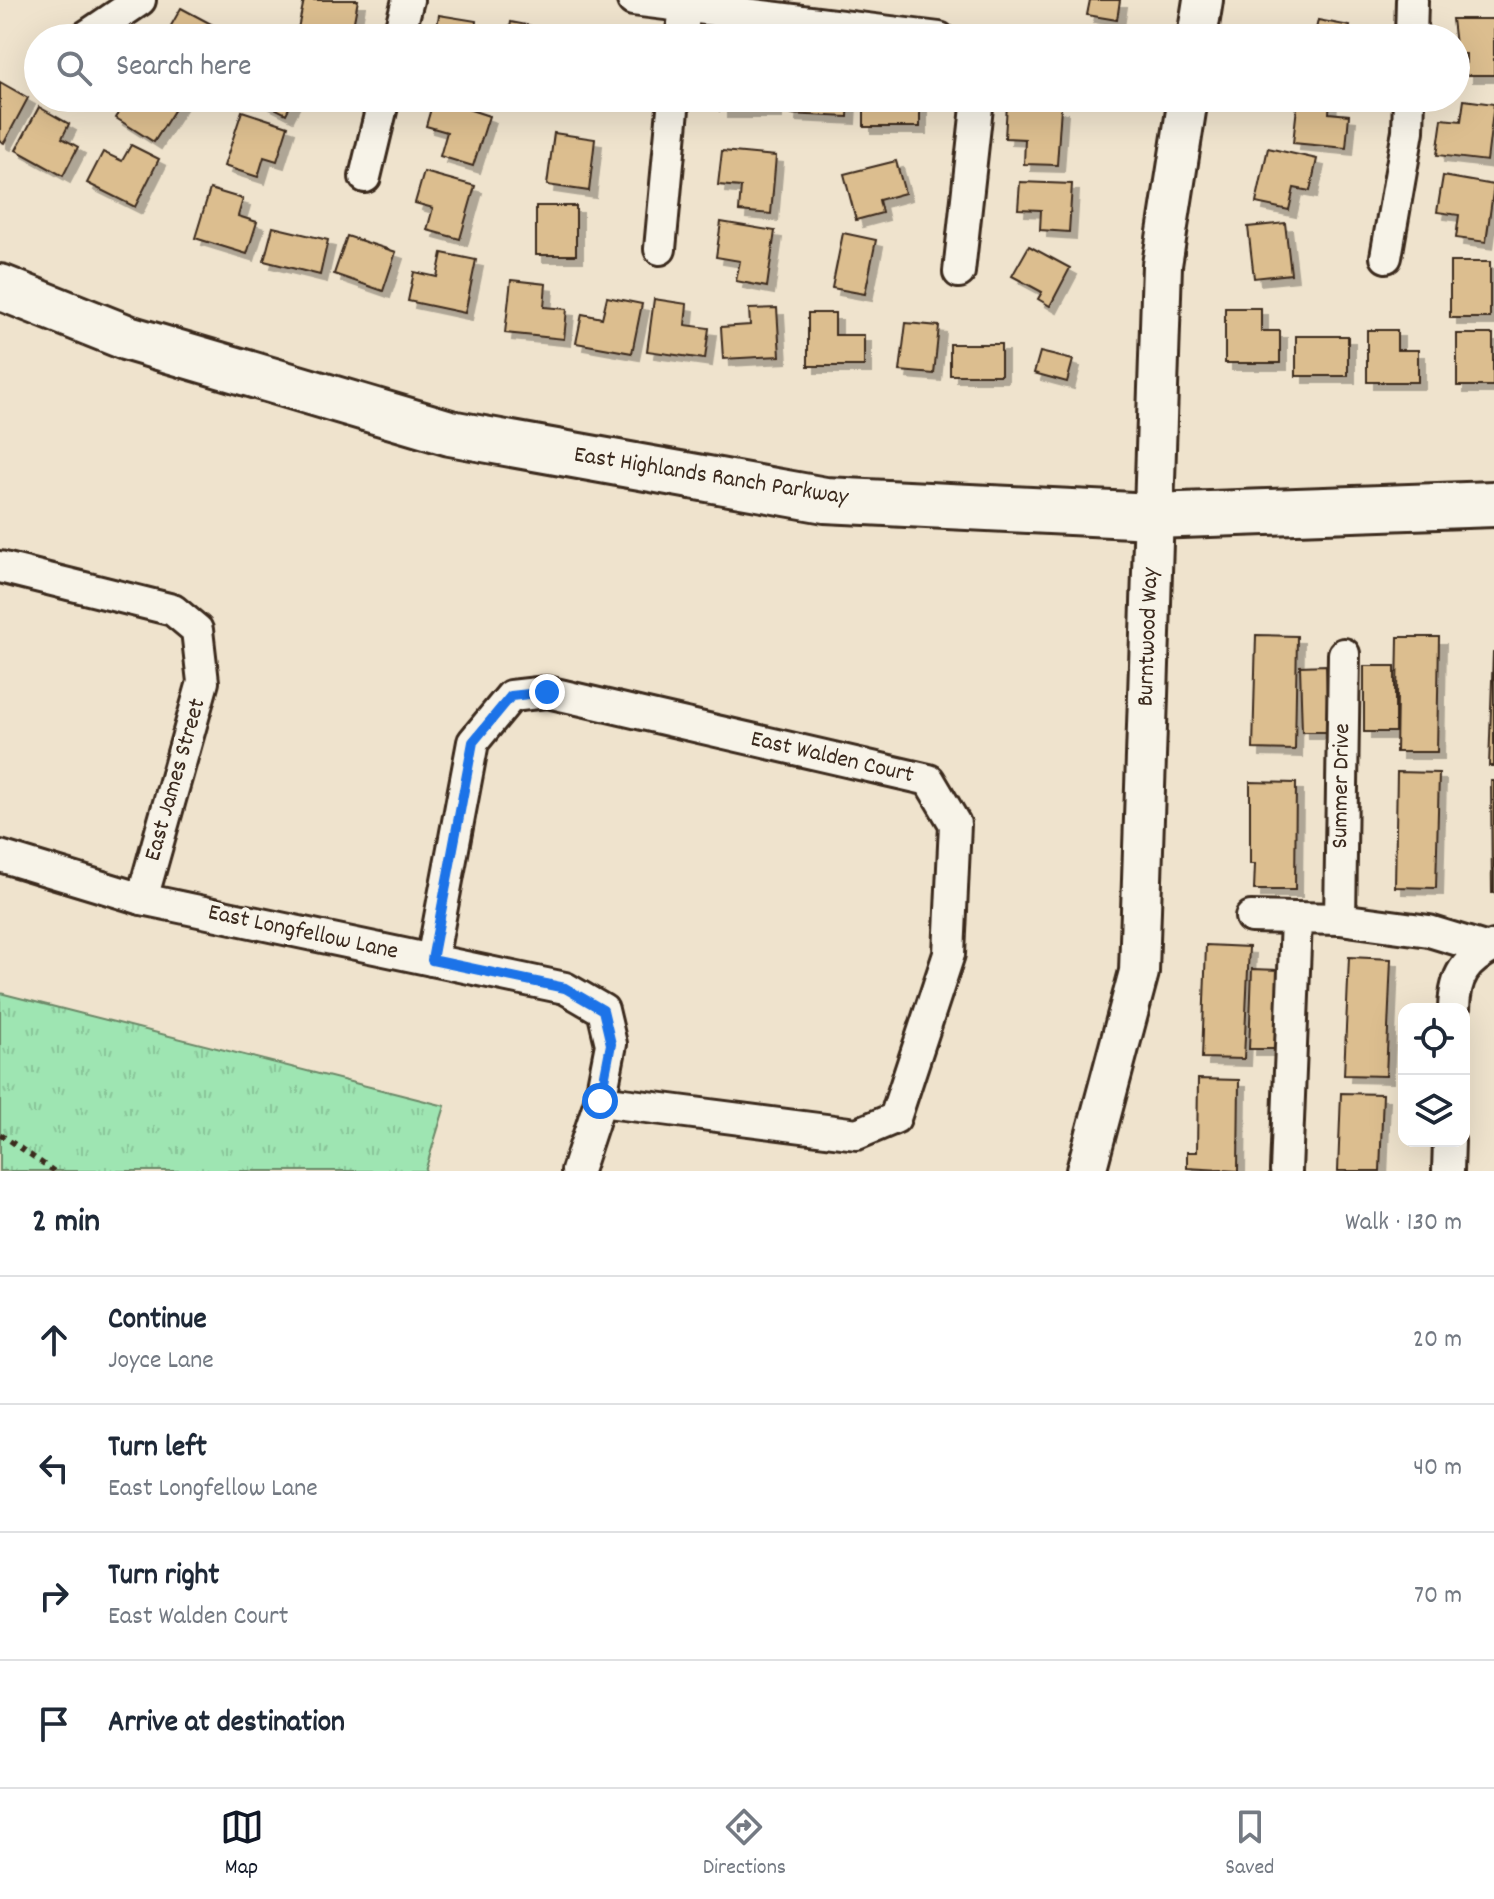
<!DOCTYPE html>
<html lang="en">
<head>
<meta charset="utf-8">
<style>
	body { margin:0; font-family:Dekko,sans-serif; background:#f2f2f3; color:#1f2937 }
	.controls { position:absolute; right:24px; bottom:24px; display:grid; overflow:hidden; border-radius:16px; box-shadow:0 8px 32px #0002 }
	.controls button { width:72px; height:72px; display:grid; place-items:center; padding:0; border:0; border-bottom:2px solid #e0e1e3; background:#fff; color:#1f2937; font:40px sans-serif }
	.stop { position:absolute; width:24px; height:24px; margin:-18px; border:6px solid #1a73e8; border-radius:50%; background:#fff }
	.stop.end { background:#1a73e8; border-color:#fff; box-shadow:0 2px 8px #0008 }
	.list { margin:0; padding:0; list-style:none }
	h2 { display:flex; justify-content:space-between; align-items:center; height:104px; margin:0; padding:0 32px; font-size:34px }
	h2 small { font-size:26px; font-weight:400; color:#747a83 }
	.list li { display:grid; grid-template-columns:52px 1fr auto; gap:24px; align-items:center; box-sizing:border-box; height:128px; padding:0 32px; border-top:2px solid #e0e1e3 }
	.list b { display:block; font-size:30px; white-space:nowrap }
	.list p { margin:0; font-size:26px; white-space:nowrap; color:#747a83 }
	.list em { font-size:26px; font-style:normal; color:#747a83 }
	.icon { flex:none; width:44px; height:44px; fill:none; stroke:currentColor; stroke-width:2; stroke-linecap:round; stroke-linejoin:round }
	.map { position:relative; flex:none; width:1494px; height:1171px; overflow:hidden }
	.search { position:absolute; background:#fff; box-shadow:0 8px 32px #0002; left:24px; right:24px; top:24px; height:88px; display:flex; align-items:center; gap:20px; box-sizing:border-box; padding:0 28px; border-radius:44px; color:#747a83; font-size:30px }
	.sheet { height:616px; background:#fff }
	nav { display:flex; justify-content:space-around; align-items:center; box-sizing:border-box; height:112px; border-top:2px solid #e0e1e3; background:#fff; font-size:22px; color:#747a83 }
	nav a { display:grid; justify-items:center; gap:4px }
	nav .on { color:#111827 }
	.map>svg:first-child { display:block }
</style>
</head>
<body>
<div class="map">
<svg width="1494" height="1171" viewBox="0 0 1494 1171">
	<defs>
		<pattern id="grass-tufts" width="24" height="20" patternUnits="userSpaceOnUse" patternTransform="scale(2)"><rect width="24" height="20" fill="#9ee5b2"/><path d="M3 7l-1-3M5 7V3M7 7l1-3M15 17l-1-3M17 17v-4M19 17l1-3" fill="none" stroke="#89c599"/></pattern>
		<filter id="shadow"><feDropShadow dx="7" dy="7" stdDeviation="0" flood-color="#0004"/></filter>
	</defs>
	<rect width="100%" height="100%" fill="#efe3cd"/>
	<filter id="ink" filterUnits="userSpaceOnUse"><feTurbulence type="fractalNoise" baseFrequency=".0125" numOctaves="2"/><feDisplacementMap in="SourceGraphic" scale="16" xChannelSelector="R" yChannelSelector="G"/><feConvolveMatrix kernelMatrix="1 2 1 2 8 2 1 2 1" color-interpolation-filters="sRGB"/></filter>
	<g filter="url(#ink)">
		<path fill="url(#grass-tufts)" stroke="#6c8868" stroke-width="2" d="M0,993L445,1106L425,1171H0Z"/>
		<g fill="#dcbe8f" stroke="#3b2a1e" stroke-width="2" filter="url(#shadow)">
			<path d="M304,0H358L352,32L331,28L329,38H296Z"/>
			<path d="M1090,0H1120L1117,20L1087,15Z"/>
			<path d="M181,8L228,33L225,38H164Z"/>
			<path d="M439,15L476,21L474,38H435Z"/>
			<path d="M1452,19H1494V75H1466V54H1456Z"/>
			<path d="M1318,20L1350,26L1348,38H1314Z"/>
			<path d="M511,22L547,29L545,38H508Z"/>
			<path d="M0,82L28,98L4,143L0,141Z"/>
			<path d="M128,98H182L154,142L116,118Z"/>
			<path d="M255,98H294L286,114Z"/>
			<path d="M434,98L489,116L473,166L440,156L447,132L426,126Z"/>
			<rect x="720" y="98" width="55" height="13"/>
			<path d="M790,98H849L848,117L789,114Z"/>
			<rect x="864" y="98" width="56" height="29"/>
			<path d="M1298,98H1330L1329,113L1349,115L1346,148L1293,143Z"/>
			<path d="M1464,100L1494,104L1487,161L1437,155L1442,119L1461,121Z"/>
			<path d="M1007,104L1061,107L1057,165L1024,164L1025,139L1005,138Z"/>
			<path d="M39,107L69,124L62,138L78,147L63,176L16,150Z"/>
			<path d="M242,111L288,126L277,161L264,157L258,177L224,166Z"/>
			<path d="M554,133L595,139L589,191L547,185Z"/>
			<path d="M131,145L159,159L135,207L87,183L103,152L122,161Z"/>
			<path d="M1268,148L1317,159L1310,191L1294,188L1289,210L1256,203Z"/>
			<path d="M722,151L776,156L771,214L739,211L741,187L718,185Z"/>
			<path d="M896,161L905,193L879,200L882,213L856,220L844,174Z"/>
			<path d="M424,172L475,186L460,239L427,230L433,208L415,203Z"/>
			<path d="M1443,176L1494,185L1486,242L1456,238L1459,215L1437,212Z"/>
			<path d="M1020,182L1072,184L1069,232L1040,230L1041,210L1018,209Z"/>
			<path d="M210,189L243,199L238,216L257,222L247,254L195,238Z"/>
			<rect x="536" y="206" width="40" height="49"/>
			<path d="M721,222L775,231L767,287L736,281L740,261L716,257Z"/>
			<path d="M1285,223L1291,274L1254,278L1248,227Z"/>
			<path d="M273,227L328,240L320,275L264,261Z"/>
			<path d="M843,233L876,240L865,294L832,288Z"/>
			<path d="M347,236L396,252L383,291L334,274Z"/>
			<path d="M1029,246L1070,268L1050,306L1038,299L1042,292L1012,276Z"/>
			<path d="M442,253L476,260L465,313L408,301L414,272L437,277Z"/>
			<rect x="1450" y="262" width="40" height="56"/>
			<path d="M511,280L546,284L544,307L567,309L564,339L505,333Z"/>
			<path d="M607,297L642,304L632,353L576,343L582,314L602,318Z"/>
			<path d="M654,299L687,304L685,325L709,328L705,359L647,351Z"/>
			<path d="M777,308L780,356L723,359L721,327L750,325L749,309Z"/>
			<path d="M1225,308H1261V331H1280V363H1225Z"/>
			<path d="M808,313H835V335H864V366H808Z"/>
			<path d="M906,323L939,326L934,374L900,371Z"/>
			<path d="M1367,330H1397V350H1418V382H1367Z"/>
			<rect x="1457" y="334" width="36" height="52"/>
			<rect x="1296" y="336" width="52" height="40"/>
			<rect x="950" y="344" width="51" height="31"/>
			<path d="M1040,352L1073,360L1067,382L1034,373Z"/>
			<path d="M1256,635L1297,636L1295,750L1253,749Z"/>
			<path d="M1398,637H1439L1437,752H1396Z"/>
			<path d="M1493,652H1494V766H1489Z"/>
			<path d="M1326,665L1328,732H1302L1300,666Z"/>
			<rect x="1364" y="666" width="31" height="66"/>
			<path d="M1397,772L1439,773L1436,888L1395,887Z"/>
			<path d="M1491,781H1494V893H1492Z"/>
			<path d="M1250,782L1296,783L1295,890H1254L1255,864H1250Z"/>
			<path d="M1206,945L1249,947L1244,1059L1202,1058Z"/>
			<path d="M1349,957L1391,959L1386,1076L1344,1075Z"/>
			<path d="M1252,969L1279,970L1277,1049H1249Z"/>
			<path d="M1198,1079L1239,1080L1238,1171L1187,1168V1152H1197Z"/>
			<path d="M1341,1093L1383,1094L1380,1171H1338Z"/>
		</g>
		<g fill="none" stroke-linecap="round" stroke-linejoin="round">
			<defs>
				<g id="minor">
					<path d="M633,0L939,38"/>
					<path d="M84,38L140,0"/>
					<path d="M398,38L408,0"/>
					<path d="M681,38L685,9"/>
					<path d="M1411,38L1412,0"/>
					<path d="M365,177L384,98"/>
					<path d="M660,249L674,98"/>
					<path d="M1386,257L1408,131L1409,98"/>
					<path d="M959,272L978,98"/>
					<path d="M0,567L173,610L197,630L203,682L142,899"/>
					<path d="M0,856L142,899L565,988L603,1010L611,1044L600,1101L577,1171"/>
					<path d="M1251,917L1340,919L1429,931L1488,949"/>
					<path d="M1340,919L1344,654"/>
					<path d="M432,960L473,742L511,696L547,692L929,780L955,824L949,954L895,1118L857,1134L600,1101"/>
					<path d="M1454,1009C1455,975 1465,961 1494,946"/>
					<path d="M1286,1171L1296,920"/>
					<path d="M1448,1171L1449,1141"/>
				</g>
				<g id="tertiary">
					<path d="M1197,38L1203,0"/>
					<path d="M1086,1171L1139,972L1162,265L1188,98"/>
				</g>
				<path id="primary" d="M0,287L128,338L450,433L825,500L1153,516L1494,504"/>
			</defs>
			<use href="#minor" stroke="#3b2a1e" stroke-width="36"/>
			<use href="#tertiary" stroke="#3b2a1e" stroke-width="44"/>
			<use href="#primary" stroke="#3b2a1e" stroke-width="50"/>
			<path stroke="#3b2a1e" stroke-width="5" stroke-dasharray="6 6" stroke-linecap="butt" d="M0,1134L54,1171"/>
			<use href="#minor" stroke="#f7f3e8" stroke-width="30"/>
			<use href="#tertiary" stroke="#f7f3e8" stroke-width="38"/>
			<use href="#primary" stroke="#f7f3e8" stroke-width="44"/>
		</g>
	</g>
	<g fill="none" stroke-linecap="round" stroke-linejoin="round" filter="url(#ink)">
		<path stroke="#1a73e8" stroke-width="10" d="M547,692L511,696L473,742L432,960L565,988L603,1010L611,1044L600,1101"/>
	</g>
	<g text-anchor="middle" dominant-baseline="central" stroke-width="8" stroke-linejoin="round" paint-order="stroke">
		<g font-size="24" fill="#3b2a1e" stroke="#f7f3e8">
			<text transform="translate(711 477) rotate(9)">East Highlands Ranch Parkway</text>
			<text transform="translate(1149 637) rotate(-88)">Burntwood Way</text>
			<text transform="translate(832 758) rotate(13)">East Walden Court</text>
			<text transform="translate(176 780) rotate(-74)">East James Street</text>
			<text transform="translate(1342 786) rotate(-89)">Summer Drive</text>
			<text transform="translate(303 933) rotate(12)">East Longfellow Lane</text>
		</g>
	</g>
</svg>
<div class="controls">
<button><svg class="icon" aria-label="locate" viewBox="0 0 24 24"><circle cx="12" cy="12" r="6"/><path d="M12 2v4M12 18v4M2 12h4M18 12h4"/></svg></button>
<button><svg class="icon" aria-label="layers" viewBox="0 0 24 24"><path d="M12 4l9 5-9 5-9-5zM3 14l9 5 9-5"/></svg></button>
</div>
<div class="stop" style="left:600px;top:1101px"></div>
<div class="stop end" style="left:547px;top:692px"></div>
<div class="search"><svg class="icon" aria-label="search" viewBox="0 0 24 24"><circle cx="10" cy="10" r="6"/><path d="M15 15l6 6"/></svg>Search here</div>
</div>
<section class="sheet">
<h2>2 min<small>Walk · 130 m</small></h2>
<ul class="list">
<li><svg class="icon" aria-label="ahead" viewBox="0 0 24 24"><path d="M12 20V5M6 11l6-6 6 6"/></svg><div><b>Continue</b><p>Joyce Lane</p></div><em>20 m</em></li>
<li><svg class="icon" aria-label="left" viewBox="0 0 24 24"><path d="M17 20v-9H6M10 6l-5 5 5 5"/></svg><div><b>Turn left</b><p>East Longfellow Lane</p></div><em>40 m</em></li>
<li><svg class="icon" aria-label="right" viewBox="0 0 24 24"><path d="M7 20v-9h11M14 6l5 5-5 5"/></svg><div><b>Turn right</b><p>East Walden Court</p></div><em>70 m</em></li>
<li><svg class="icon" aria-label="arrive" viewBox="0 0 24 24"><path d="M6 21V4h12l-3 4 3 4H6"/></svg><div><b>Arrive at destination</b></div></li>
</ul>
</section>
<nav>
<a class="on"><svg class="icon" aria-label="map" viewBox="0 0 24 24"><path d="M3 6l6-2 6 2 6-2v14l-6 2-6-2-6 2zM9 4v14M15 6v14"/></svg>Map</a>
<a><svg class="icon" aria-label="directions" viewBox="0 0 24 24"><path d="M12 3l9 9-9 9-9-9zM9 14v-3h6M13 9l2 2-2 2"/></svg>Directions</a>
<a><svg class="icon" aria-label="saved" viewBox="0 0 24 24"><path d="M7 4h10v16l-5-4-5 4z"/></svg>Saved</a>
</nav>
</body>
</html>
